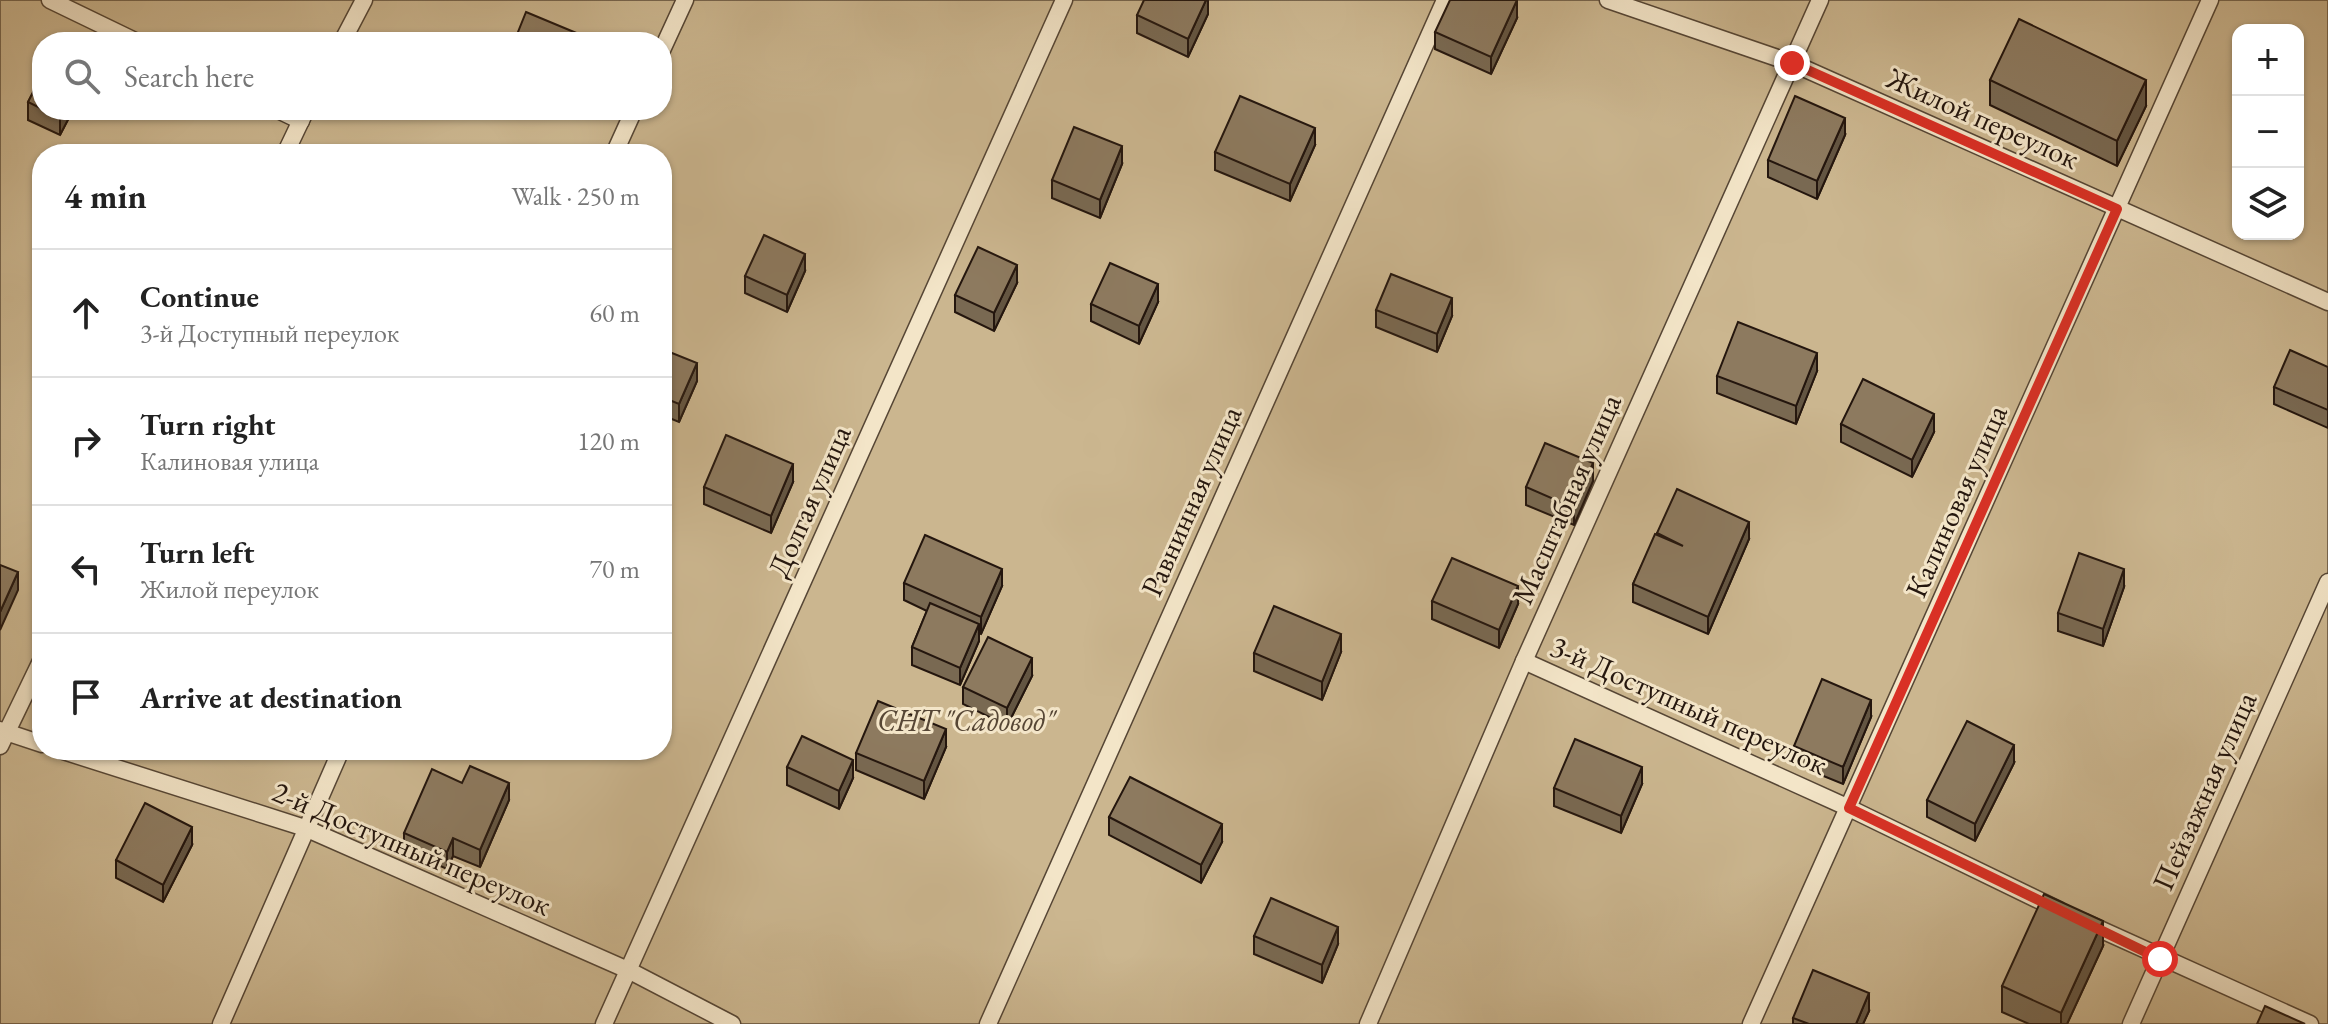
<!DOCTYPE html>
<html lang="en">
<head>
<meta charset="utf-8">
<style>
	body { margin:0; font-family:"EB Garamond",serif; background:#f2f2f2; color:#222 }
	.controls { position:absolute; right:24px; top:24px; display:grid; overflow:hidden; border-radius:16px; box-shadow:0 2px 6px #0004 }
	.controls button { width:72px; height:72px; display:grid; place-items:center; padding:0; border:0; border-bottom:2px solid #e0e0e0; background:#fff; color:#222; font:40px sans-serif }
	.stop { position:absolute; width:24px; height:24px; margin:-18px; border:6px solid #d93025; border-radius:50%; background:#fff }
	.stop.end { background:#d93025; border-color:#fff; box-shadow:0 2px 8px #0008 }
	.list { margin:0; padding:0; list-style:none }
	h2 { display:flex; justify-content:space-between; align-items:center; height:104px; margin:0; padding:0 32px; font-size:34px }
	h2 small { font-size:26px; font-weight:400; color:#767676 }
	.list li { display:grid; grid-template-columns:52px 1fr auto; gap:24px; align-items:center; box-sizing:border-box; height:128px; padding:0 32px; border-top:2px solid #e0e0e0 }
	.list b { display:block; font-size:30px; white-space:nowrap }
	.list p { margin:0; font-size:26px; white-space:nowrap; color:#767676 }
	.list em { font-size:26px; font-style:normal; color:#767676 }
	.icon { flex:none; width:44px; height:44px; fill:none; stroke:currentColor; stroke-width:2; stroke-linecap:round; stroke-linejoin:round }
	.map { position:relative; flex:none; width:2328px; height:1024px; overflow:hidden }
	.search { position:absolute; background:#fff; box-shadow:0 2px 6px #0004; left:32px; top:32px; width:640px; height:88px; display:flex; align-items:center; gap:20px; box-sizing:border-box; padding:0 28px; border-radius:32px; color:#767676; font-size:30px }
	.panel { position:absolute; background:#fff; box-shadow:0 2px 6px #0004; left:32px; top:144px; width:640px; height:616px; border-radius:32px }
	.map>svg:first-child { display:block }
</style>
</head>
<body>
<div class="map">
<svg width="2328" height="1024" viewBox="0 0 2328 1024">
	<rect width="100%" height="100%" fill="#edd7aa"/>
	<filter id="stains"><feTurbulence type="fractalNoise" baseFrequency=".0025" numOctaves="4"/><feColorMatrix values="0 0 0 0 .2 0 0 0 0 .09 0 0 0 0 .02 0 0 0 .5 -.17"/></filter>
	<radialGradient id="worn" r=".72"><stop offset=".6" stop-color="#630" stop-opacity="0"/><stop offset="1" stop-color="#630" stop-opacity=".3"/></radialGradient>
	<path fill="#cbb68f" stroke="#78664e" stroke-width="2" fill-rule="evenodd" d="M0,0H2328V1024H0ZM2238,30H2298V234H2238ZM42,42H662V110H42ZM42,154H662V750H42Z"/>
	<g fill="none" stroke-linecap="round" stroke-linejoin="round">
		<defs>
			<g id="lane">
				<path d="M50,0L137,42"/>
				<path d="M1608,0L1792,63L2328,302"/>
				<path d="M342,42L364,0"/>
				<path d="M662,50L685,0"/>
				<path d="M278,110L301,121"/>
				<path d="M285,154L306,110"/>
				<path d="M614,154L634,110"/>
				<path d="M1524,661L1849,808L2059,910"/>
				<path d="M0,730L42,744"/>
				<path d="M0,746L42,659"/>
				<path d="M60,750L305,828L630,971L732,1024"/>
				<path d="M2084,922L2310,1024"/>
				<path d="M221,1024L341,750"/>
				<path d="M604,1024L1064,0"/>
				<path d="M988,1024L1445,0"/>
				<path d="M1368,1024L1524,661L1820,0"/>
				<path d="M1751,1024L2210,0"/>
				<path d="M2131,1024L2328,582"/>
			</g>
		</defs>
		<use href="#lane" stroke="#564635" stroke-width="19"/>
		<use href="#lane" stroke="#f3e5c8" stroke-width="16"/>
	</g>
	<g fill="#796952" stroke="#24160e" stroke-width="2">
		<path d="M1208,0V14L1188,57L1137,33V15Z"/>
		<path d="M1517,18L1491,74L1435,49V32Z"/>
		<path d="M42,75V110H73L60,135L28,120V102Z"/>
		<path d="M1990,80L2146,106L2117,166L1990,105Z"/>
		<path d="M577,110H591L589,115Z"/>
		<path d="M1845,135L1817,199L1768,177V160Z"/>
		<path d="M1315,145L1290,201L1215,170V152Z"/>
		<path d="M1122,164L1100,218L1052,198V180Z"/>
		<path d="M805,271L787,312L745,293V276Z"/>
		<path d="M1017,283L994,331L955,312V295Z"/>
		<path d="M1158,302L1139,344L1091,321V304Z"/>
		<path d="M1376,310L1452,316L1437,352L1376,327Z"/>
		<path d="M662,349L697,381L679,422L662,415Z"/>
		<path d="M2328,367V428L2274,404V387Z"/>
		<path d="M1817,371L1796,424L1717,393V376Z"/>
		<path d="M1841,424L1934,432L1912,477L1841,442Z"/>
		<path d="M1593,481L1574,525L1526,505V487Z"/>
		<path d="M793,482L771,533L704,504V487Z"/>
		<path d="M1657,533L1749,539L1708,634L1633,602V584Z"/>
		<path d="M904,583L1002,586L981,634L979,633V641L960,685L912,665V647L927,611L904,600Z"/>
		<path d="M2124,587L2103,646L2058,631V613Z"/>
		<path d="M1432,601L1518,604L1499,648L1432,619Z"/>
		<path d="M1341,652L1322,700L1254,671V653Z"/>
		<path d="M1032,676L1007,726L963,704V687Z"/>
		<path d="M1871,717L1843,784L1794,764V746Z"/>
		<path d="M946,747L924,799L856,770V753Z"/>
		<path d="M2014,763L1975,841L1927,817V800Z"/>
		<path d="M787,767L853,778L839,809L787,785Z"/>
		<path d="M462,783L509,800L480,867L453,856L447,869L404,850V833Z"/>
		<path d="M1642,784L1621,833L1554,806V788Z"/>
		<path d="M1109,817L1222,842L1201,883L1109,835Z"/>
		<path d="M192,845L163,902L116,878V860Z"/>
		<path d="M1254,936L1338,944L1322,983L1254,954Z"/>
		<path d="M2103,946L2067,1024H2029L2002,1012V986Z"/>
		<path d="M1869,1011L1863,1024H1793V1018Z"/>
	</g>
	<g fill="#635542" stroke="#24160e" stroke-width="2">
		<path d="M1206,0H1208V14L1188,57V39Z"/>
		<path d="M1517,0V18L1491,74V57Z"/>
		<path d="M2146,80V106L2117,166V141Z"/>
		<path d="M63,110H73L60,135V118Z"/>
		<path d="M1845,118V135L1817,199V181Z"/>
		<path d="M1315,128V145L1290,201V184Z"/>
		<path d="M1122,146V164L1100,218V200Z"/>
		<path d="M805,254V271L787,312V295Z"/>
		<path d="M1017,265V283L994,331V313Z"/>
		<path d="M1158,284V302L1139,344V326Z"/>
		<path d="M1452,298V316L1437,352V334Z"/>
		<path d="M1817,353V371L1796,424V406Z"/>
		<path d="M697,363V381L679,422V404Z"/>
		<path d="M1934,414V432L1912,477V460Z"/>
		<path d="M1593,463V481L1574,525V508Z"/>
		<path d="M793,464V482L771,533V516Z"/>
		<path d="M1749,522V539L1708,634V617Z"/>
		<path d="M1002,569V586L981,634V617Z"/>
		<path d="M2124,569V587L2103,646V629Z"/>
		<path d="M18,572V590L0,630V612Z"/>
		<path d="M1518,586V604L1499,648V630Z"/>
		<path d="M979,624V641L960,685V668Z"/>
		<path d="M1341,634V652L1322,700V682Z"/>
		<path d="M1032,658V676L1007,726V708Z"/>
		<path d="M1871,700V717L1843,784V767Z"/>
		<path d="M946,729V747L924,799V781Z"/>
		<path d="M2014,745V763L1975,841V824Z"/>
		<path d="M853,760V778L839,809V791Z"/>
		<path d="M1642,767V784L1621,833V816Z"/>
		<path d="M509,783V800L480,867V850Z"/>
		<path d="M1222,824V842L1201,883V865Z"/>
		<path d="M192,827V845L163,902V885Z"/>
		<path d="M453,838V856L447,869V852Z"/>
		<path d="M2103,921V946L2067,1024H2061V1013Z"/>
		<path d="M1338,927V944L1322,983V965Z"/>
		<path d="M1869,993V1011L1863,1024H1856Z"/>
	</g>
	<g fill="#8d7a5f" stroke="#24160e" stroke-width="2">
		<path d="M1144,0H1206L1188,39L1137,15Z"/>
		<path d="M1450,0H1517L1491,57L1435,32Z"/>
		<path d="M526,12L598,42H514Z"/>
		<path d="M2019,19L2146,80L2117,141L1990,80Z"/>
		<path d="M42,75V109L28,102Z"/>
		<path d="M1240,96L1315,128L1290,184L1215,152Z"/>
		<path d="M1795,96L1845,118L1817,181L1768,160Z"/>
		<path d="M44,110H63L60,118Z"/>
		<path d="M1074,127L1122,146L1100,200L1052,180Z"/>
		<path d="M764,235L805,254L787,295L745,276Z"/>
		<path d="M978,247L1017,265L994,313L955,295Z"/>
		<path d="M1110,263L1158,284L1139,326L1091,304Z"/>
		<path d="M1391,274L1452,298L1437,334L1376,310Z"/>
		<path d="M1738,322L1817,353L1796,406L1717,376Z"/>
		<path d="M662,349L697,363L679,404L662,397Z"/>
		<path d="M2290,350L2328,367V410L2274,387Z"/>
		<path d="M1863,379L1934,414L1912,460L1841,424Z"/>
		<path d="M726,435L793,464L771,516L704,487Z"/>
		<path d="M1545,443L1593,463L1574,508L1526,487Z"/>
		<path d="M1677,489L1749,522L1708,617L1633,584L1655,534L1683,546L1657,533Z"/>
		<path d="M925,535L1002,569L981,617L904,583Z"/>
		<path d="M2079,553L2124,569L2103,629L2058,613Z"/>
		<path d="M1452,558L1518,586L1499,630L1432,601Z"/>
		<path d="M0,565L18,572L0,612Z"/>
		<path d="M930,603L979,624L960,668L912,647Z"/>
		<path d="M1274,606L1341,634L1322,682L1254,653Z"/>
		<path d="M988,637L1032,658L1007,708L963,687Z"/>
		<path d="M1822,679L1871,700L1843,767L1794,746Z"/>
		<path d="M878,701L946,729L924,781L856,753Z"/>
		<path d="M1967,721L2014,745L1975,824L1927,800Z"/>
		<path d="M802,736L853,760L839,791L787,767Z"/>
		<path d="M1575,739L1642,767L1621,816L1554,788Z"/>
		<path d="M470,766L509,783L480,850L453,838L447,852L404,833L432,769L462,783Z"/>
		<path d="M1130,777L1222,824L1201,865L1109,817Z"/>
		<path d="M145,803L192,827L163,885L116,860Z"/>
		<path d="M2044,894L2103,921L2061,1013L2002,986Z"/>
		<path d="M1271,898L1338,927L1322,965L1254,936Z"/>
		<path d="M1813,970L1869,993L1856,1024H1809L1793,1018Z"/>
		<path d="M2265,1006L2305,1024H2257Z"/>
	</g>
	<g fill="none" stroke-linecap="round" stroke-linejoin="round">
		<path stroke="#d93025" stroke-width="10" d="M1792,63L2117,209L1849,808L2160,959"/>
	</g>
	<g text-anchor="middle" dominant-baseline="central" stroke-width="6" stroke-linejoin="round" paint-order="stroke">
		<g font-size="30" fill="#24160e" stroke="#f3e5c8">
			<text transform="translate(1983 118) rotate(24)">Жилой переулок</text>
			<text transform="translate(1566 499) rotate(-66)">Масштабная улица</text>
			<text transform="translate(809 501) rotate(-66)">Долгая улица</text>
			<text transform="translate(1191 501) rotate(-66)">Равнинная улица</text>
			<text transform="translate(1956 501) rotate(-66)">Калиновая улица</text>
			<text transform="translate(1689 705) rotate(24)">3-й Доступный переулок</text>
			<text transform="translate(2204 791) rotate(-66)">Пейзажная улица</text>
			<text transform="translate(412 848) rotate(23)">2-й Доступный переулок</text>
		</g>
		<g font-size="30" font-style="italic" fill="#564635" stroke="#f3e5c8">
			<text x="966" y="720">СНТ "Садовод"</text>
		</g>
	</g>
	<rect width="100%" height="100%" filter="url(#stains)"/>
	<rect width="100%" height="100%" fill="url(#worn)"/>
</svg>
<div class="controls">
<button>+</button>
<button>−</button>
<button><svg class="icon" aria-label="layers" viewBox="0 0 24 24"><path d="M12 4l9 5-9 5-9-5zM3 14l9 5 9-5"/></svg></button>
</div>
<div class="stop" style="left:2160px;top:959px"></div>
<div class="stop end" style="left:1792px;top:63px"></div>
<div class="search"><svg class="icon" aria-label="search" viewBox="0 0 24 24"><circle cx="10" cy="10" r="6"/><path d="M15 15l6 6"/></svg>Search here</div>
<section class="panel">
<h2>4 min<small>Walk · 250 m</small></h2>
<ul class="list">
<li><svg class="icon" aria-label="ahead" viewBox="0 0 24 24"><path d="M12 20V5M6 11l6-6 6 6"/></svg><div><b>Continue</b><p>3-й Доступный переулок</p></div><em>60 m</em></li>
<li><svg class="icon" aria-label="right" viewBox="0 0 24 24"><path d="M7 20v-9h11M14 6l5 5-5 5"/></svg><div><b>Turn right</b><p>Калиновая улица</p></div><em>120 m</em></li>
<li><svg class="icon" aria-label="left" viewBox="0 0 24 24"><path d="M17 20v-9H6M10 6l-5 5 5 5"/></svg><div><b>Turn left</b><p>Жилой переулок</p></div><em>70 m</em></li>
<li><svg class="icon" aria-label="arrive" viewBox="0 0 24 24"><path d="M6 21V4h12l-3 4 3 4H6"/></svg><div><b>Arrive at destination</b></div></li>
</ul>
</section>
</div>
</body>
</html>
